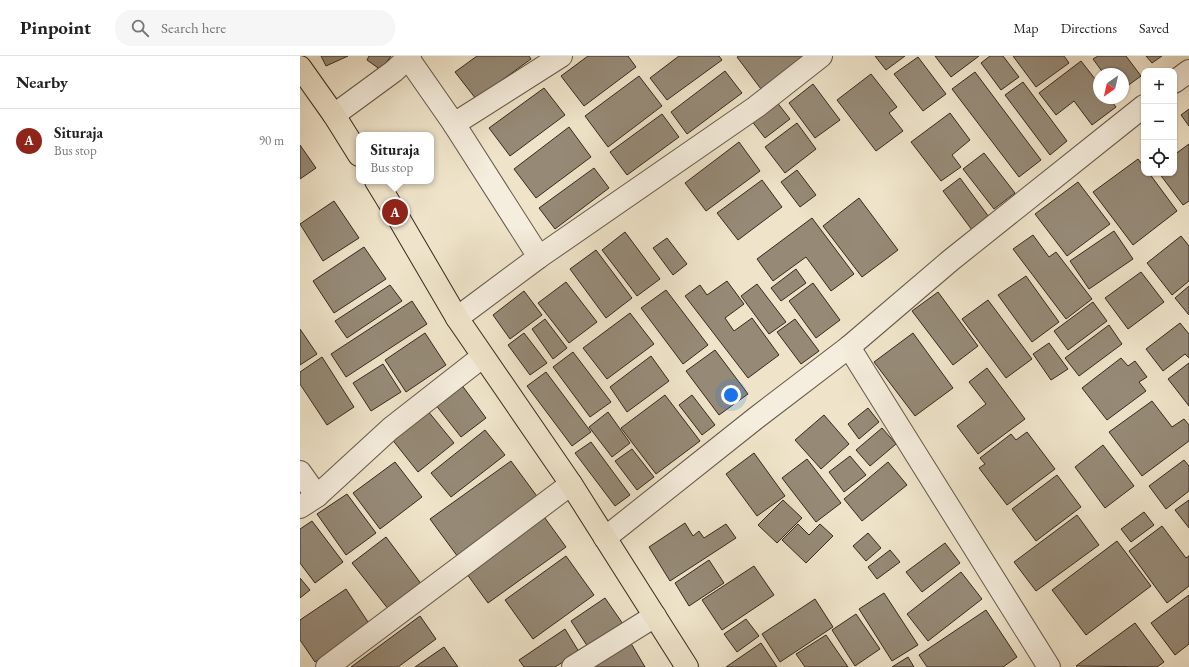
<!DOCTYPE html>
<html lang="en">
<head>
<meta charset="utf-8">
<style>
	body { margin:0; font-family:"EB Garamond",serif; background:#f6f6f6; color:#222 }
	.controls { position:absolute; right:12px; top:12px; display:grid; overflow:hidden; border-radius:8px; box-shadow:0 1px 3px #0004 }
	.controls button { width:36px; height:36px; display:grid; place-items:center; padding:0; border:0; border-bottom:1px solid #e0e0e0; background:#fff; color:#222; font:20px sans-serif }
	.compass { position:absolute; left:793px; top:12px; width:36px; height:36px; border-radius:50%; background:#fff; box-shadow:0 1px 3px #0004; rotate:214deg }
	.you { position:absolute; left:431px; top:339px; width:14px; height:14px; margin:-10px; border:3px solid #fff; border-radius:50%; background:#1a73e8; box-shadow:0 0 0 6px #1a73e833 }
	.badge { display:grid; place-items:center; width:26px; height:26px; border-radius:50%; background:#8f2418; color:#fff; font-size:13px; font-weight:700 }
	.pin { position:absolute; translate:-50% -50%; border:2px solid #fff; box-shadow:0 1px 4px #0006 }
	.popup { position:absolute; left:56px; top:76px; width:78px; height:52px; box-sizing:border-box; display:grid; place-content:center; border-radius:8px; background:#fff; filter:drop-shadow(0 1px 3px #0005); font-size:13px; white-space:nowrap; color:#767676 }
	.popup b { font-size:15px; color:#222 }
	.popup::after { content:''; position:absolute; left:50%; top:100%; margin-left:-8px; border:8px solid transparent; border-top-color:#fff }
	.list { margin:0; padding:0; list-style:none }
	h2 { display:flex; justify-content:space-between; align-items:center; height:52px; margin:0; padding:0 16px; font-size:17px }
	h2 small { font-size:13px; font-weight:400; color:#767676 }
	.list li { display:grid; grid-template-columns:26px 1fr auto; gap:12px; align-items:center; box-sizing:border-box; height:64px; padding:0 16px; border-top:1px solid #e0e0e0 }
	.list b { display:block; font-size:15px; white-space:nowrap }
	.list p { margin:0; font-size:13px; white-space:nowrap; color:#767676 }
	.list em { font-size:13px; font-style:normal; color:#767676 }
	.icon { flex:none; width:22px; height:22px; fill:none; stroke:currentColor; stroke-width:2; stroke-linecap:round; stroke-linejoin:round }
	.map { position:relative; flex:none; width:889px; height:611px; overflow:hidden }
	header { display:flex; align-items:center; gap:24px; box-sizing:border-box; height:56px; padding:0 20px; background:#fff; border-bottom:1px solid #e0e0e0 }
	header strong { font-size:19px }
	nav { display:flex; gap:22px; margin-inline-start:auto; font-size:14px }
	.search { width:280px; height:36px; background:#f6f6f6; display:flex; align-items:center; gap:10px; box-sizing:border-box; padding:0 14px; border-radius:16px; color:#767676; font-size:15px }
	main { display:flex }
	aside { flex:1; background:#fff }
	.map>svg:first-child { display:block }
</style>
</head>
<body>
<header>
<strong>Pinpoint</strong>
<div class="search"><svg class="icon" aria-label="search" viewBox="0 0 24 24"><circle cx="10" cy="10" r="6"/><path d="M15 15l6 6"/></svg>Search here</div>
<nav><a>Map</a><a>Directions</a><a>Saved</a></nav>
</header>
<main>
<aside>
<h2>Nearby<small></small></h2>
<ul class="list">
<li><span class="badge">A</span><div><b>Situraja</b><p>Bus stop</p></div><em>90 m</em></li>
</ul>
</aside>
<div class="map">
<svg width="889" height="611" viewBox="0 0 889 611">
	<rect width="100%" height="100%" fill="#efe4ca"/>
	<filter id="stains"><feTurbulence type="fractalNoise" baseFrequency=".005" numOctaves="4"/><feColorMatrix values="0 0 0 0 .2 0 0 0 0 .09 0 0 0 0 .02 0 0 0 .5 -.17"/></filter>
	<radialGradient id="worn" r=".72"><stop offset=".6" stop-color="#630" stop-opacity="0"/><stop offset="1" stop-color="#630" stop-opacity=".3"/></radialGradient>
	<g fill="#968a77" stroke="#36291e">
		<path d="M21,0H48L26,10Z"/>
		<path d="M69,0H91L81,14L67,4Z"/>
		<path d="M177,0H229L231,3L176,43L155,16Z"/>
		<path d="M288,0H328L336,11L284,50L261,20Z"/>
		<path d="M379,0H419L422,4L367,44L350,22Z"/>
		<path d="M439,0H505L461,33L437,1Z"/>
		<path d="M575,0H605L586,14Z"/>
		<path d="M635,0H679L651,21Z"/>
		<path d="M690,0H703L719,21L701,34L681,7Z"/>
		<path d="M713,0H764L769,7L736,31Z"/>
		<path d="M798,0H826L841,20L823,33V18H804L793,3Z"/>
		<path d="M846,0H862L852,7Z"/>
		<path d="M618,1L646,38L623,55L594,18Z"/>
		<path d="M781,5L799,28V42H809L816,51L792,69L774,45L756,59L739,37Z"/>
		<path d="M425,15L442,37L387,78L371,56Z"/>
		<path d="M675,16L741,104L719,121L652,33Z"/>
		<path d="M571,18L597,51L589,57L603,75L576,95L537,44Z"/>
		<path d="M339,20L362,50L308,91L285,60Z"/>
		<path d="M723,26L767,85L750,99L705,39Z"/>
		<path d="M513,28L540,64L515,82L489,47Z"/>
		<path d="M244,32L265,59L210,100L189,72Z"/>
		<path d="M476,45L490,63L465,82L451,64Z"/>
		<path d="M889,53V70L881,59Z"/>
		<path d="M650,57L670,84L652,99L661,111L641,125L611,86Z"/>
		<path d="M362,58L379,81L327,119L310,96Z"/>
		<path d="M497,67L516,93L485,117L465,91Z"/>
		<path d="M269,71L291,101L236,142L214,113Z"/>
		<path d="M439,86L460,115L406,155L385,127Z"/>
		<path d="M889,88V145L883,149L859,117H874V99Z"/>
		<path d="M0,89L16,112L0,123Z"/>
		<path d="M684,97L715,137L694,153L663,113Z"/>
		<path d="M838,103L844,111V117H849L877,155L833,189L793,136Z"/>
		<path d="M294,112L309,132L255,173L239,152Z"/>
		<path d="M497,114L516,139L500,151L481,126Z"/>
		<path d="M660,122L689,161L672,174L643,135Z"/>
		<path d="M462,124L482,151L438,184L417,157Z"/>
		<path d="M778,126L810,168L767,200L735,158Z"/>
		<path d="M559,142L598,194L562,221L523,170Z"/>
		<path d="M34,145L59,182L23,205L0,168Z"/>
		<path d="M512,162L554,218L531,235L506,201L473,225L457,203Z"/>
		<path d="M814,175L833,203L789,233L770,205Z"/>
		<path d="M325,176L360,223L337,240L302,194Z"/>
		<path d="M733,179L749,201L756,196L792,243L766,263L713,193Z"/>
		<path d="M881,180L889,190V225L872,239L847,207Z"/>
		<path d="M367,182L387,208L373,219L353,192Z"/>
		<path d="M64,191L86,223L34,257L13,225Z"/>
		<path d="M296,194L332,242L306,262L270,213Z"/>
		<path d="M496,213L506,227L481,245L471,232Z"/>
		<path d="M841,216L864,246L828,273L805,242Z"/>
		<path d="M726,220L759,266L732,286L698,239Z"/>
		<path d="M427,225L444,248L425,262L434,275L452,262L479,299L448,322L385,240L400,229L407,239Z"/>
		<path d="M266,226L297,266L269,287L238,247Z"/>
		<path d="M513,227L540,264L516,282L489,245Z"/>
		<path d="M457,228L486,266L469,278L441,240Z"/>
		<path d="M90,229L102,245L47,282L35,265Z"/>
		<path d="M889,230V259L875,242Z"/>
		<path d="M366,234L408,289L383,308L341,252Z"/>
		<path d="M224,235L242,259L210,283L193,259Z"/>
		<path d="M638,236L678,290L653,309L612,255Z"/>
		<path d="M688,244L732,303L706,322L662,263Z"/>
		<path d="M112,245L127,268L46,321L31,298Z"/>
		<path d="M793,246L807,265L768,294L754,275Z"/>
		<path d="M330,257L354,288L307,323L283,292Z"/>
		<path d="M245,263L267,292L253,303L232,273Z"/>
		<path d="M495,263L519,295L501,308L477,276Z"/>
		<path d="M880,267L889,278V302L885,298L863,315L846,293Z"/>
		<path d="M809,269L822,288L779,320L765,302Z"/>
		<path d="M0,273L17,298L0,309Z"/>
		<path d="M125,277L146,309L106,336L85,304Z"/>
		<path d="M224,277L247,307L230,319L208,289Z"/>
		<path d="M613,277L653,332L615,360L574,306Z"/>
		<path d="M749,287L768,313L751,324L733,298Z"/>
		<path d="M415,294L448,338L419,359L386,315Z"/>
		<path d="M273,296L311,346L290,361L253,311Z"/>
		<path d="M351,300L369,325L327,356L310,331Z"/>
		<path d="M22,301L54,351L27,369L0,328V316Z"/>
		<path d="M821,302L828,310L835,305L847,321L839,326L846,335L807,364L782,332Z"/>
		<path d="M889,307V350L868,323Z"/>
		<path d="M83,308L101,336L71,355L53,327Z"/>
		<path d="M687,312L725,363L678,398L657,370L686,348L669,326Z"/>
		<path d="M246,316L291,376L272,390L227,330Z"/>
		<path d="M161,328L186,362L161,381L135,348Z"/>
		<path d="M365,339L400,385L356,418L321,372Z"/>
		<path d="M392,339L415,369L402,379L379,349Z"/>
		<path d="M852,345L872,371L884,363L889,369V385L842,420L809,376Z"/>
		<path d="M568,352L579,366L559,383L548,368Z"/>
		<path d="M127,354L154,387L118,416L91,382Z"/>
		<path d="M308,356L330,387L312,401L289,371Z"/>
		<path d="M524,359L549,388L521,413L495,384Z"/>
		<path d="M582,372L596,388L570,410L556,394Z"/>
		<path d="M185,374L205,399L151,441L131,417Z"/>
		<path d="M727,376L755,413L707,449L679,412L685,408L680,402L711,378L716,384Z"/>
		<path d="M291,386L330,439L315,450L275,397Z"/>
		<path d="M803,389L834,430L805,452L775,411Z"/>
		<path d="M332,393L354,421L337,434L315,405Z"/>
		<path d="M454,397L485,440L457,460L426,418Z"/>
		<path d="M550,400L566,419L544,436L529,416Z"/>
		<path d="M507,403L541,447L516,466L482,422Z"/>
		<path d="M884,404L889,410V435L866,453L849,430Z"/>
		<path d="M211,405L239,443L158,501L130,463Z"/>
		<path d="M95,406L122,441L80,473L53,437Z"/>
		<path d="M588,406L607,429L562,465L544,443Z"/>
		<path d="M757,419L781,451L736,485L712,453Z"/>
		<path d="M47,438L76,477L46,499L17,458Z"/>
		<path d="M483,444L502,462L477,487L458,469Z"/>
		<path d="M889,444V472L875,454Z"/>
		<path d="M844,456L854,469L831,486L821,473Z"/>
		<path d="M242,458L266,491L188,547L164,514Z"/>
		<path d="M777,459L799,489L736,535L714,506Z"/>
		<path d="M12,465L43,506L15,527L0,507V473Z"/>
		<path d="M385,467L393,480L399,475L404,482L426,468L436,482L370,525L349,491Z"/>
		<path d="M498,468L509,479L520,468L533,480L506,507L482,484Z"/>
		<path d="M862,470L886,502L889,500V530L867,547L829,495Z"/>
		<path d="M568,477L581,492L566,505L553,490Z"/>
		<path d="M86,481L122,529L89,554L52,507Z"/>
		<path d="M817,485L851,530L786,579L752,534Z"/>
		<path d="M645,487L660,507L622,536L606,516Z"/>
		<path d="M590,494L600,506L577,523L568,511Z"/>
		<path d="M266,500L294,539L233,583L205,544Z"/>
		<path d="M409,504L424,527L389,550L375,527Z"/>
		<path d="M454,510L474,539L422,574L402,544Z"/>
		<path d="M661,516L682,543L628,585L607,558Z"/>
		<path d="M0,522L10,534L0,542Z"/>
		<path d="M46,533L70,569L15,606L0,584V564Z"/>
		<path d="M584,537L618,589L592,605L559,553Z"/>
		<path d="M889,539V588L875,599L851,567Z"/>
		<path d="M305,542L323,568L288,591L271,565Z"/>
		<path d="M515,543L533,571L480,606L462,578Z"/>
		<path d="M686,554L717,601L703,611H627L619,599Z"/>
		<path d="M556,558L580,593L555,610L532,574Z"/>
		<path d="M120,560L136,583L98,611H51Z"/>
		<path d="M446,563L459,580L437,596L424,578Z"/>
		<path d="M835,567L864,606L857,611L776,610Z"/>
		<path d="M265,573L279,596L255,611H224L219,604Z"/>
		<path d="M526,579L548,611H505L496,598Z"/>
		<path d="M329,584L345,611H281Z"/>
		<path d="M461,587L477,611H426Z"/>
		<path d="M144,591L158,611H115Z"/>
		<path d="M608,601L614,611H592Z"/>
	</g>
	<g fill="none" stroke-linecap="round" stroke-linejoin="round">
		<defs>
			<g id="minor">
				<path d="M108,2L154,68L239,201"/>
				<path d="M874,26L889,15"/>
				<path d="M34,59L94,15L110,0"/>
				<path d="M154,68L261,0"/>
				<path d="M157,262L239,201L456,51L521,0"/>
				<path d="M549,291L749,611"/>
				<path d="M0,416L17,440"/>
				<path d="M0,451L17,440L90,373L182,301"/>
				<path d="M305,482L456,362L549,291L651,204L844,50"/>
				<path d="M27,611L271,428"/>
				<path d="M273,611L355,560"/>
			</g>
			<g id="major">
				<path d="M0,11L34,59L59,99"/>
				<path d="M76,125L95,156L157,262L271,428L387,611"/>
			</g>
		</defs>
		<use href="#minor" stroke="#645849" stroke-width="24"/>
		<use href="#major" stroke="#36291e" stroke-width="24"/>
		<use href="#minor" stroke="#f5eddd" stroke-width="22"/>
		<use href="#major" stroke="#efe4ca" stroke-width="22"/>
	</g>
	<rect width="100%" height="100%" filter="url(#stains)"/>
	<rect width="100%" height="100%" fill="url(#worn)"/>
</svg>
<div class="controls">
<button>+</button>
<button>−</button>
<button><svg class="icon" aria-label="locate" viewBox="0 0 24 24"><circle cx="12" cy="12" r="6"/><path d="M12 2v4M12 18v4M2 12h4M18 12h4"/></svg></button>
</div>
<svg class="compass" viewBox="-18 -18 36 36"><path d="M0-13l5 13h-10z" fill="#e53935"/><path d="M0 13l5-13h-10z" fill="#767676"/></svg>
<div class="you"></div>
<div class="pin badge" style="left:95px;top:156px">A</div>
<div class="popup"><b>Situraja</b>Bus stop</div>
</div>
</main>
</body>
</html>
